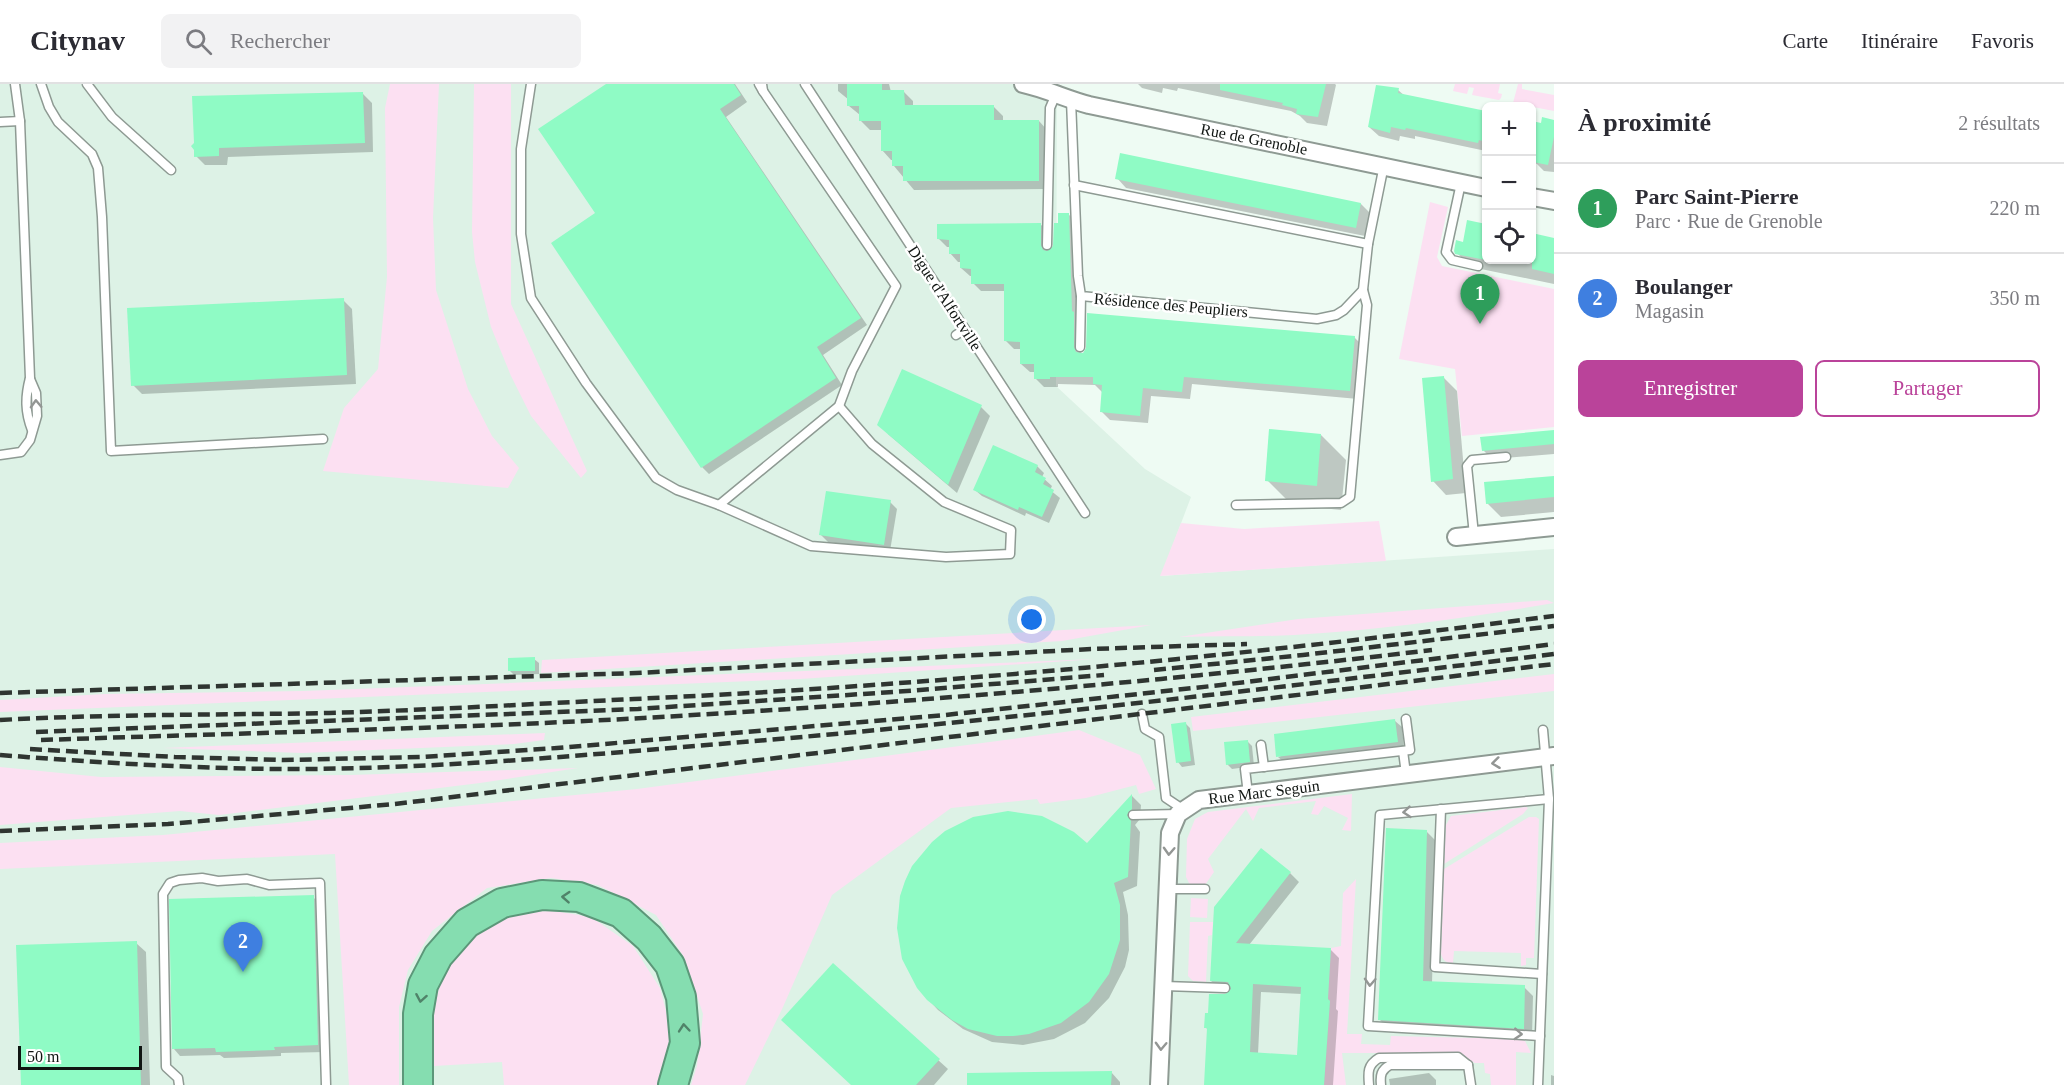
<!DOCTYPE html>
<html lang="fr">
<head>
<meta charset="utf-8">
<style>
	body { margin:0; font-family:"Times New Roman",serif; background:#f2f2f3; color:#2b2b33 }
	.controls { position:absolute; right:18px; top:18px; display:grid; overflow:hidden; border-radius:9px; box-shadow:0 2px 4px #0004 }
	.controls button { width:54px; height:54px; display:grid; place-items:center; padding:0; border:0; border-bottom:2px solid #e1e1e2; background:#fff; color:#2b2b33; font:30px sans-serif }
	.scale { position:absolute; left:18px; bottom:15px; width:124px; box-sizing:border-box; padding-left:6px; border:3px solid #101512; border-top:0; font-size:16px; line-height:21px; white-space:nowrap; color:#101512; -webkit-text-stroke:4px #fff; paint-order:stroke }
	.you { position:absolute; left:1032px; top:536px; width:21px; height:21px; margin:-15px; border:4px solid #fff; border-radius:50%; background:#1a73e8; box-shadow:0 0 0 9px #1a73e833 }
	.badge { display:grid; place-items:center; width:39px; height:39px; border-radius:50%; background:#ba439a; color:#fff; font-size:20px; font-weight:700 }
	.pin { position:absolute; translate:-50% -50px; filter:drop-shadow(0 2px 3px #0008) }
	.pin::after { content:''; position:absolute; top:32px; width:21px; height:18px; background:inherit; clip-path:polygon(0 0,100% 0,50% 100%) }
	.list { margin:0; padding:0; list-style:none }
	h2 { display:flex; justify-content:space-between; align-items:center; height:78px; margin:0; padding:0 24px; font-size:26px }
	h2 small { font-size:20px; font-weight:400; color:#7c7c81 }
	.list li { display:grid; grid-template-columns:39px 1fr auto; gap:18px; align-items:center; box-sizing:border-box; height:90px; padding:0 24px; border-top:2px solid #e1e1e2 }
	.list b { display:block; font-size:22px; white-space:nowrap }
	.list p { margin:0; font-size:20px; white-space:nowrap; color:#7c7c81 }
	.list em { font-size:20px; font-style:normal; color:#7c7c81 }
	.actions { display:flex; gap:12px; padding:18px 24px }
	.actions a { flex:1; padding:14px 0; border:2px solid #ba439a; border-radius:9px; text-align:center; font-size:21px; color:#ba439a }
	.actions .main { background:#ba439a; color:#fff }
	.icon { flex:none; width:33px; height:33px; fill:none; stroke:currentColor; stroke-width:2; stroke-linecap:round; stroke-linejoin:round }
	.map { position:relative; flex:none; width:1554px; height:1001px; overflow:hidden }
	header { display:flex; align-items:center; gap:36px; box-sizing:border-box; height:84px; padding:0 30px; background:#fff; border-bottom:2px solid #e1e1e2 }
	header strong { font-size:28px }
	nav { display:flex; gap:33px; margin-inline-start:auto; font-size:21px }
	.search { width:420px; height:54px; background:#f2f2f3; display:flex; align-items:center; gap:15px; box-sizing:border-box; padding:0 21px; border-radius:9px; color:#7c7c81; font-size:22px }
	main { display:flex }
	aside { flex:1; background:#fff }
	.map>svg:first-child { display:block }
</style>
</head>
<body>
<header>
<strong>Citynav</strong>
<div class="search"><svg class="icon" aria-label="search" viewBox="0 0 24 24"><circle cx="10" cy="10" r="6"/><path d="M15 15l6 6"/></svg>Rechercher</div>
<nav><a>Carte</a><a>Itinéraire</a><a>Favoris</a></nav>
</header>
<main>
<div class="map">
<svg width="1554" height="1001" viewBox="0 0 1554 1001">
	<rect width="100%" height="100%" fill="#eefbf3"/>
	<path fill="#ddf2e6" d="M0,0H1057L1056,302L1145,385L1191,413L1161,492L1554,465V1001H0Z"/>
	<g fill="#fce0f2">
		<path d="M390,0H439L433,134L436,206L468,305L492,352L519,384L508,404L323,387L344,324L378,285L387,193L385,24Z"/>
		<path d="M474,0H511V220L587,387L581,394L531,332L511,292L491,243L475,178L472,148Z"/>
		<path d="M1455,0H1500L1498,9L1502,10L1501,14L1499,16L1472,11L1474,4L1469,3L1467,10L1453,7Z"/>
		<path d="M1518,0H1522V5L1554,11V27L1513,19Z"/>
		<path d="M1430,118L1448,123L1437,173L1442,182L1554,205V343L1462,352L1455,285L1399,275Z"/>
		<path d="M1379,437L1386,477L1160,492L1181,439L1244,445Z"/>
		<path d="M1547,516L1554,519C1468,534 1381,546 1294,551C1256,553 1218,552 1179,553L1298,535Z"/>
		<path d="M1151,541L1062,557L541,589L542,576Z"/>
		<path d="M1096,575L800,595L0,628V616L105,610L303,607L486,600Z"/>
		<path d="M1554,590V607L1193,647L1191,633Z"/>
		<path d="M1079,646L1140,671L1156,705L1139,710L1136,701L1086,714L1040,720L1037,715L951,724L832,811L783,923L745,1001H691L697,982L703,930L684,873L656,831L598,801L551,794L487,804L432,847L408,886L399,923V1001H349L335,770L0,785V759L163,751L637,705Z"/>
		<path d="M545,649L544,656L514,660L302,669L163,664Z"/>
		<path d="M0,683L101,693L350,691L578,684L480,699L219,731L180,727L0,741Z"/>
		<path d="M1352,710L1351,747L1342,746L1348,734L1324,722L1318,731L1311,730L1316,717L1259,724L1253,737L1246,725L1208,775L1214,788L1205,801H1190L1186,793L1187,755L1195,735L1208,728Z"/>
		<path d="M1526,723L1528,724L1523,730L1444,780L1446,741L1451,732Z"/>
		<path d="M1529,733H1536L1539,735L1534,874H1526V881L1521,882V869L1454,867L1453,879C1446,879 1442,876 1441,869L1444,785Z"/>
		<path d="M1356,795L1347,950H1362L1361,960L1390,961L1391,952L1518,955L1525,957L1531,969L1516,968V1001H1491L1490,990L1485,989L1484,979H1475L1458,969H1342L1346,1001H1324L1330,917L1327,913L1331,864L1341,862L1343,809Z"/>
		<path d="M1191,814L1208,815L1207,834L1190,833Z"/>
		<path d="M554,827L591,833L633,862L660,904L671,947L667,981L658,1001H504L502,978L434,982L433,932L442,890L472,854L512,828Z"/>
		<path d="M1190,838H1213L1212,851L1208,852L1206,898L1193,897L1188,892Z"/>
	</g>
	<g fill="#0003" fill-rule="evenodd">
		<path d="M608,0H735L747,18L726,33L867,241L823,271L842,301L709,390L702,383L553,160L597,130Z"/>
		<path d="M838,0H889L891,8H904L913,17V23H994L1003,32V38L1039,37L1048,47V105L914,106L894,82V76H891L882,66V46H870L861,37L860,31L849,22V16L838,7Z"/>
		<path d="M1138,0H1335L1336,1L1327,42L1307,39L1300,32L1291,27L1178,4L1177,7L1163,4L1162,9L1142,4Z"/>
		<path d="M1398,6L1405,12L1486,29V67L1415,52V55L1400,52L1399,57L1379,52L1369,43Z"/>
		<path d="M363,10L372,19L373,68L228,73L227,81H205L196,72Z"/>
		<path d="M1532,38L1542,40L1554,38V88L1544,87L1537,80L1532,78Z"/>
		<path d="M1117,94L1361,120L1370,129L1365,152L1126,104Z"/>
		<path d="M1068,130L1077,138L1082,237L1081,273L1354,253L1363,262L1358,315L1192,300L1190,315L1151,312L1148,339L1110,336L1102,328L1103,309L1095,301L1058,300V303H1044L1036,295V288H1030L1021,280V265H1014L1006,257V207H981L973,199L972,192H970L961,184V178H958L950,169V163H947L939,155L1040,140L1049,148L1048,168L1055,162L1060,140Z"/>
		<path d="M1468,138L1486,142V176H1532V151L1554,155V200L1471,183L1457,169L1464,159Z"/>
		<path d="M343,216L352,225L356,300L142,310L133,301Z"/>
		<path d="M1443,293L1457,307L1466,409L1446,411L1433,397Z"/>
		<path d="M981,323L990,332L957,409L888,350Z"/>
		<path d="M1554,347V370L1492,375L1483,366Z"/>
		<path d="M1321,351L1346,376L1341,426L1292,421L1267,396Z"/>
		<path d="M1037,382L1044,389L1042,393L1052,402L1050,406L1060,414L1049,439L1026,429L1025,432L982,412L975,406Z"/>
		<path d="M1554,393V428L1501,433L1487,419Z"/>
		<path d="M890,418L897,425L890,467L828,458L821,451Z"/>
		<path d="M534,575L539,579V590L514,591L510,587Z"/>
		<path d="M1395,637L1402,643L1404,665L1285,679L1278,673Z"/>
		<path d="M1186,640L1190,644L1195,681L1182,683L1178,678Z"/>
		<path d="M1247,657L1252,662L1254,682L1232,685L1227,680Z"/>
		<path d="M1132,712L1141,721L1140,735L1135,741L1140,748L1137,802L1123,808L1128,831L1129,866L1125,883L1109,914L1085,939L1054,955L1023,961L992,958L963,945L938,926L928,915L1088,761Z"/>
		<path d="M1427,748L1436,757L1432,899L1524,903L1533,912L1532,953L1389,945L1380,936Z"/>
		<path d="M1290,789L1299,798L1249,861L1330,865L1339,874L1336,925L1338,927L1333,1001H1206L1209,946L1206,944L1232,906L1220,905L1211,897L1215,824ZM1261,908L1302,910L1298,972L1258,970Z"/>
		<path d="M313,813L320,820L325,968L281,969V972L224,974L220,971L180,972L174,965Z"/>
		<path d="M136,859L146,868L150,1001H22Z"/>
		<path d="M833,881L948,985L934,1001H853Z"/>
		<path d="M1111,988L1120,998V1001H968Z"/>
		<path d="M1429,989L1436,996V1001H1390L1389,995Z"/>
		<path d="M1551,991L1554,992V1001H1551Z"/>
	</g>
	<g fill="#8ffbc5" fill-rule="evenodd">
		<path d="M606,0H734L741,11L720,25L861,234L817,263L836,294L701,384L551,159L595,129L538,45Z"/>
		<path d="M847,0H882V6H904L905,21H994V36H1039V97H903V82H892V67H881V37H859V22H847Z"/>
		<path d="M1220,0H1326L1318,33L1296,30L1297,25L1282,21L1283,19L1220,6Z"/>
		<path d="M1376,1L1399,4L1398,9L1486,27V58L1479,56L1478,59L1406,44L1405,46L1391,43L1390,49L1368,43Z"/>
		<path d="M363,8L365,59L219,64V72L194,73V66L191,62L194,59L192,12Z"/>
		<path d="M1542,33L1554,36V53L1548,81L1533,78L1534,72H1532V37L1541,39Z"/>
		<path d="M1120,69L1361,119L1356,144L1115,95Z"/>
		<path d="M1058,129H1069L1072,227L1074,228V263L1076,268L1083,269L1086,264L1087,229L1355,252L1350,307L1184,293L1182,308L1143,304L1140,332L1100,328L1102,301L1093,300V293H1050V295H1034V280H1020V258L1004,257V200H971V185L960,184V170H949V156L937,155V140L1041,139V161L1043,166L1047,167L1053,162L1054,139H1058Z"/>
		<path d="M1467,136L1486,140V176L1455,170L1454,167L1456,156L1463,158Z"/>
		<path d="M1532,149L1554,154V190L1532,185Z"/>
		<path d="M344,214L347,291L131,302L127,224Z"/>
		<path d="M902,285L982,321L948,401L877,341Z"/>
		<path d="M1444,292L1453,395L1431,398L1422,294Z"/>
		<path d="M1269,345L1321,350L1317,402L1265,397Z"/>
		<path d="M1554,346V360L1482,367L1480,353Z"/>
		<path d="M993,361L1038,381L1035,388L1046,394L1043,400L1054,406L1042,433L1019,423L1018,426L973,406Z"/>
		<path d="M1554,392V413L1486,420L1484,398Z"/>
		<path d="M826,407L891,416L884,461L819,451Z"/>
		<path d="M535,573V587H508V574Z"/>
		<path d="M1395,635L1398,658L1276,673L1274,650Z"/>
		<path d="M1186,638L1191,677L1176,679L1171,640Z"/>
		<path d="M1248,656L1250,678L1226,681L1224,658Z"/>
		<path d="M1132,710V725L1127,731L1131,737L1128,793L1114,799L1120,821V856L1109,890L1089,918L1061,939L1029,950L1013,952H997L968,945L952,936L927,916L917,904L902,875L897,844L900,812L905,797L912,782L932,758L945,747L973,733L1008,727L1042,732L1074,748L1087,759Z"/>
		<path d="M1386,744L1427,746L1423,897L1525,901L1524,945L1378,936Z"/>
		<path d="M1261,764L1291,788L1236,859L1331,864L1328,915L1330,917L1324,1001H1204L1207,944H1204L1205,929H1208L1209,910H1225L1231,905L1228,898L1210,897L1214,823ZM1253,900L1301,903L1297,971L1250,968Z"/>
		<path d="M314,811L318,961L274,963L275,966L216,968L215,964L172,965L169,815Z"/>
		<path d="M137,857L141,1001H21L16,861Z"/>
		<path d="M833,879L940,975L916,1001H851L781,936Z"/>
		<path d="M1112,987L1111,1001H967V989Z"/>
	</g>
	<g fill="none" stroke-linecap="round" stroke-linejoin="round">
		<defs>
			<g id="service">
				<path d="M41,0L49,23L58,38L92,70L98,84L102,133L111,367L323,355"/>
				<path d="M87,0L112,33L171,86"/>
				<path d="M531,0L521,65V150L531,214L586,299L656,394L677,406L719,421L839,322L852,287L896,202L763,7"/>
				<path d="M759,0L763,7L762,0"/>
				<path d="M805,0L1085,429"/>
				<path d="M1071,16L1078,192L1081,212L1317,235L1336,231L1344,226L1363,206L1368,160L1384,81"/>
				<path d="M20,37L30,294C25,313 25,328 32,346"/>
				<path d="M0,38L20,37L15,0"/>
				<path d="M1461,99L1446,168L1452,176L1478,182"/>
				<path d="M1074,101L1368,160"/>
				<path d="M1047,161L1050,24L1056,10"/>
				<path d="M956,251L965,245"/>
				<path d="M1080,263L1081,212"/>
				<path d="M0,371L21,368L30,356L37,332L36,309L30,295"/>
				<path d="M719,421L811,462L946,473L1010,470L1011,446L944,418L872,360L839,322"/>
				<path d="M1236,421L1341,419L1350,413L1367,221L1363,206"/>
				<path d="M1474,451L1467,382L1472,376L1506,373"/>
				<path d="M1142,630L1145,645L1159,653L1166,714L1184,726"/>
				<path d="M1261,661L1264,683"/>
				<path d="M1403,667L1406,690"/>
				<path d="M1248,710L1245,685L1410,666L1406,635"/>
				<path d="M1441,725L1435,883L1542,890"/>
				<path d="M1133,731L1178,730"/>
				<path d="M1168,805H1205"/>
				<path d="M1164,902L1225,904"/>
				<path d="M1540,952L1368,942L1380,731L1549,715"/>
				<path d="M179,1001L178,994L166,983L163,810L170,799L179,796L202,794L218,797L247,795L269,801L320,799L326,1001"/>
				<path d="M1369,1001C1368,989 1367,981 1379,974L1458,973L1468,981L1471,1001"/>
				<path d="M1381,1001C1380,991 1381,986 1390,981H1468"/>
				<path d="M1538,1001L1549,715L1543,646"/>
			</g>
			<g id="minor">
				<path d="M1023,0C1046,5 1066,15 1089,21L1486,104"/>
				<path d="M1532,113L1554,117"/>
				<path d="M1456,453L1554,443"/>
				<path d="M1159,1001L1170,749L1178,730L1199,716L1554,672"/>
			</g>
			<path id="motorway" d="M418,1001V930L423,901L438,872L467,839L502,819L542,811L579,813L621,829L649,854L670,881L681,913L685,959L673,1001"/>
		</defs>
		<use href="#service" stroke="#8e9a93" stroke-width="11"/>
		<use href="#minor" stroke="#8e9a93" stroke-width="20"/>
		<use href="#motorway" stroke="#5c9779" stroke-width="32"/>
		<use href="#service" stroke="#fff" stroke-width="8"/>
		<use href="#minor" stroke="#fff" stroke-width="16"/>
		<use href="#motorway" stroke="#85ddb0" stroke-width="28"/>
		<g stroke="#2f3531" stroke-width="4.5" stroke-dasharray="12 6" stroke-linecap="butt">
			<path d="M1154,586L1303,571L1554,542"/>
			<path d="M0,609L636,589L1091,565L1247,560"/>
			<path d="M0,636C110,630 219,631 329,629C430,626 532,620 634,615C941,601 1249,571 1554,532"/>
			<path d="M36,648L638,625L907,607L1104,591"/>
			<path d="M41,656C242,649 443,645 643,634C907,619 1170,597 1432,566"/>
			<path d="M30,665L175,673L283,676L422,673L557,664L945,631L1221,601L1554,560"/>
			<path d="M0,671C91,678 182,684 274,685C423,686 572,672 720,660C999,637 1276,604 1554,570"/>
			<path d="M0,747L168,740L395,720L1554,580"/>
		</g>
	</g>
	<defs><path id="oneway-chevron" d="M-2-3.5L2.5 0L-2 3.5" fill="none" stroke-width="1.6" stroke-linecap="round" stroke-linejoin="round" transform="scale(1.5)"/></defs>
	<g stroke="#939694">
		<use href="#oneway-chevron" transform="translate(36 320) rotate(-92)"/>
		<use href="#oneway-chevron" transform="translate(1496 679) rotate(173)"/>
		<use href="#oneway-chevron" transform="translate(1407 728) rotate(175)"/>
		<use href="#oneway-chevron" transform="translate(1169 767) rotate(93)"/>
		<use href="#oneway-chevron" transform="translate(1370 898) rotate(93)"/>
		<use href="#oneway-chevron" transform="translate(1518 950) rotate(3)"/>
		<use href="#oneway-chevron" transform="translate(1161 962) rotate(92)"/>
	</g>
	<g stroke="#508369">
		<use href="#oneway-chevron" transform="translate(566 813) rotate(-176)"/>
		<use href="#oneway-chevron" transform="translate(421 914) rotate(100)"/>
		<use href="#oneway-chevron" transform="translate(684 944) rotate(-95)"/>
	</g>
	<g text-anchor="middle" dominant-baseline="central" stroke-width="5" stroke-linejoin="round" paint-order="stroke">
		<g font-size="16" fill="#101512" stroke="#fff">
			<text transform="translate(1254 55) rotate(11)">Rue de Grenoble</text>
			<text transform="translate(945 214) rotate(57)">Digue d'Alfortville</text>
			<text transform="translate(1171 221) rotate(5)">Résidence des Peupliers</text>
			<text transform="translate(1264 708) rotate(-7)">Rue Marc Seguin</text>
		</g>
	</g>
</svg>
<div class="controls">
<button>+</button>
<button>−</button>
<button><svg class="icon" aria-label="locate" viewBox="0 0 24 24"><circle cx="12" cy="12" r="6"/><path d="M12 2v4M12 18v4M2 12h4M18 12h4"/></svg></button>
</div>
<div class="scale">50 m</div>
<div class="you"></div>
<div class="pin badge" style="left:1480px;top:240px;background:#2e9e5b">1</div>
<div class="pin badge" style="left:243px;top:888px;background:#3f7fe0">2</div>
</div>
<aside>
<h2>À proximité<small>2 résultats</small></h2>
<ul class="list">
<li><span class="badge" style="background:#2e9e5b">1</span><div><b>Parc Saint-Pierre</b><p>Parc · Rue de Grenoble</p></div><em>220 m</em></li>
<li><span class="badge" style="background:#3f7fe0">2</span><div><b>Boulanger</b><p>Magasin</p></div><em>350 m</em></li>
</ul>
<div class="actions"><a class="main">Enregistrer</a><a>Partager</a></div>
</aside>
</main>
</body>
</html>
